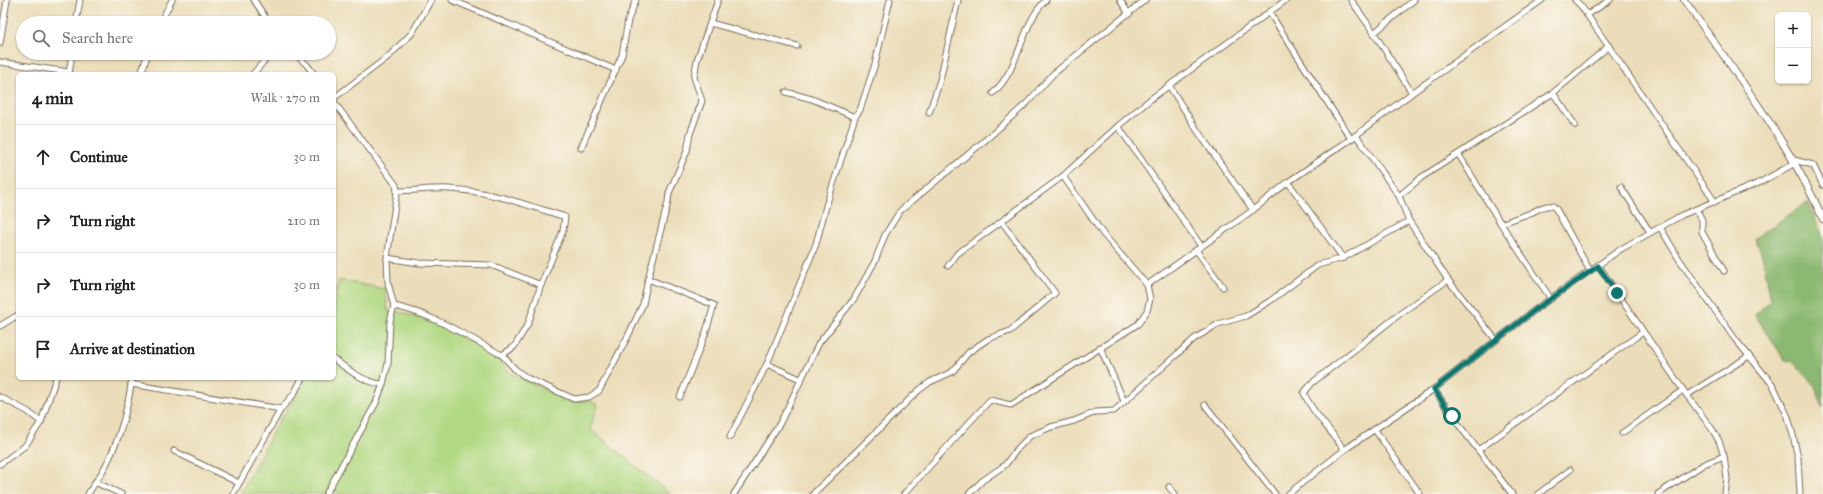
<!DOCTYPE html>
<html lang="en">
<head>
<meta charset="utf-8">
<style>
	body { margin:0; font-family:"IM FELL Great Primer",serif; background:#f6f6f6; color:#202124 }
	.controls { position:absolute; right:12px; top:12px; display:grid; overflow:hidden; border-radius:6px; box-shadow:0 1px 3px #0004 }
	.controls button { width:36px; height:36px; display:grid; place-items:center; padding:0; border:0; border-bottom:1px solid #e0e0e0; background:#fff; color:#202124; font:20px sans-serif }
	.stop { position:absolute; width:12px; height:12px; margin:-9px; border:3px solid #0f766e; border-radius:50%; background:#fff }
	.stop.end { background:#0f766e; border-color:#fff; box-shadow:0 1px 4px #0008 }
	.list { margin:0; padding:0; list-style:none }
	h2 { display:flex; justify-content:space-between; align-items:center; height:52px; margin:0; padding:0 16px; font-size:17px }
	h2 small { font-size:13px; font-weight:400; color:#757577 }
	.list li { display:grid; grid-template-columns:26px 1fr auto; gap:12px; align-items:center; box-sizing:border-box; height:64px; padding:0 16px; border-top:1px solid #e0e0e0 }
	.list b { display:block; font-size:15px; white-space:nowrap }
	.list em { font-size:13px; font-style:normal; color:#757577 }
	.icon { flex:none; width:22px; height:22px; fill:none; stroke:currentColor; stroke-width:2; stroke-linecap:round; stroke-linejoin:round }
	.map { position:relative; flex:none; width:1823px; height:494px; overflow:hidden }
	.search { position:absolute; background:#fff; box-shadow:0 1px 3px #0004; left:16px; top:16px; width:320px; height:44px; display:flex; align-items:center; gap:10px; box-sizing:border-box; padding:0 14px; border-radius:22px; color:#757577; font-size:15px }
	.panel { position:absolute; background:#fff; box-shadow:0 1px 3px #0004; left:16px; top:72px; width:320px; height:308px; border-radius:6px }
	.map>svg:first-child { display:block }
</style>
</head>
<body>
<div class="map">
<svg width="1823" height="494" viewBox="0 0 1823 494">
	<rect width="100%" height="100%" fill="#fbf7ec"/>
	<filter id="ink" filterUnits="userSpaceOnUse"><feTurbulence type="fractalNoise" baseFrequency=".025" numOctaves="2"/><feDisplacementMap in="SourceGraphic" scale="8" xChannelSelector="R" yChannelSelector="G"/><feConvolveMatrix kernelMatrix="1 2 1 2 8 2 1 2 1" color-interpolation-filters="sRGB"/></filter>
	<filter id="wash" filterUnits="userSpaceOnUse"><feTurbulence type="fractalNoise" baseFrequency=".012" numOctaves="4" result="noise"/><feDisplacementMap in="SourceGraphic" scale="16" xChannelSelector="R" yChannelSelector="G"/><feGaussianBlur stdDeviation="0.9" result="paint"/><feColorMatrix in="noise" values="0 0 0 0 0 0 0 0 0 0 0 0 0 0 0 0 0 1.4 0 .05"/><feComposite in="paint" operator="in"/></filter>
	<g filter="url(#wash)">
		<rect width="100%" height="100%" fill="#ebddb9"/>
		<path fill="#b1d983" stroke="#768250" d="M339,280L385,289L388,311L404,313L436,324L494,355L510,373L573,403L588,400L598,405L590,429L670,494H240L280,419L289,407L304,378H334V306Z"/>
		<path fill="#8cb971" stroke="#647248" d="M1808,202L1823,237V408L1815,386L1793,361L1785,360L1755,315L1771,300L1762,255L1755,238Z"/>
	</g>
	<g filter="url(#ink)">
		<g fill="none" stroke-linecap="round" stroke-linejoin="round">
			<defs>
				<g id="minor">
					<path d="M254,0L269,23"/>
					<path d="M452,0L616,70"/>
					<path d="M1120,0L1129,14"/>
					<path d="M1351,0L1374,33L1412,93"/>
					<path d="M1575,0L1581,6L1715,202"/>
					<path d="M1269,12L1351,139L1412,93L1542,0"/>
					<path d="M1587,15L1610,0"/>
					<path d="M76,23L80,0"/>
					<path d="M160,23L172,0"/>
					<path d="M710,23L797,46"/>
					<path d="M1374,33L1414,0"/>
					<path d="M0,43L7,0"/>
					<path d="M294,53L307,65L314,74"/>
					<path d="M0,62L69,72"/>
					<path d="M69,74L72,53"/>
					<path d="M141,74L148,53"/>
					<path d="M253,74L271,53"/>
					<path d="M1170,87L1197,130L1253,210"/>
					<path d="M786,92L812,99L855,117"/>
					<path d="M993,93C1021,68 1020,25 1046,0"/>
					<path d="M1553,93L1575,125"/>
					<path d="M334,98L389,56L412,33L431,0"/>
					<path d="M929,113L940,80L958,0"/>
					<path d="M1118,126L1201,246"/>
					<path d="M1356,135L1399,196L1409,221L1448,280L1496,340"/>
					<path d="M581,148L622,55L628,20L636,0"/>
					<path d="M1459,155L1501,224L1551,299"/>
					<path d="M1794,160L1813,165L1823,185"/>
					<path d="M1288,182L1343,258"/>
					<path d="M1621,187L1650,232"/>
					<path d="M1399,196L1422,177L1553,93L1609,46"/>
					<path d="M1696,209L1702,220V232L1724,271"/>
					<path d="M1501,224C1510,220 1519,217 1528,214C1537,211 1543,204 1553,206L1556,209L1590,271"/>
					<path d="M1660,227L1679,259L1735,339L1773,385L1788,417L1793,435L1798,458L1800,494"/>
					<path d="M1196,250L1223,287"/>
					<path d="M387,258L419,263L491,265L541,285"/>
					<path d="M1598,265L1683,390L1712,429L1719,441L1724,456L1704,464L1658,494"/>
					<path d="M948,266L957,254L1063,176L1118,126L1152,98L1286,0"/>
					<path d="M648,279L714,305L705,335L680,397"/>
					<path d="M1147,285L1253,210L1288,182L1351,139"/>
					<path d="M394,306C433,314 468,337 502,355L514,347L528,324L541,285L563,231L565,217C527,205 490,191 450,189C433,188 415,191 397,191"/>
					<path d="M0,326L18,315"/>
					<path d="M1100,347L1124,401"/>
					<path d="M502,355L515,369L527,378L574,399L589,397L599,391L628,336L643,304L648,279L668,202L669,193L687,151L690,134L702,101L694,77L697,60L718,0"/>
					<path d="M334,359C348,370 365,383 383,384"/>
					<path d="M767,364L800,379"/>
					<path d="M131,384L281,409"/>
					<path d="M1434,389L1452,416L1512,494"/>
					<path d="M1687,395L1749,356"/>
					<path d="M0,397L27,411L41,422"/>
					<path d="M1205,405L1275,494"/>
					<path d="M1375,430L1420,494"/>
					<path d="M1622,433L1683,390"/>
					<path d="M730,437L767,364L816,244L826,206L855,117L860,110L875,64L890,0"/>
					<path d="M1344,450C1332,430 1313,415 1304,393L1312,383L1401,313L1448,280"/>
					<path d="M1478,450L1643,332"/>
					<path d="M174,451L239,483"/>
					<path d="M1724,456L1727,479L1725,494"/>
					<path d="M0,464L25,446L41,422L56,378"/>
					<path d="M95,482L121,494"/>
					<path d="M1169,487L1175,494"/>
					<path d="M88,494C94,484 101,475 106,465C120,438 128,408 132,378"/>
					<path d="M233,494L281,409L294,394L302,378"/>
					<path d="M326,494L376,403L383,384L388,364L390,321L394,306L388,283L387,258L397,191L396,185L334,102"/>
					<path d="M734,494L780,423L819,343L854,299L875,261L885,235L900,211L989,137L1027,103L1053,74L1145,0"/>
					<path d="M813,494L918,391L930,382L952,372L969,352L988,339L1010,331L1055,293L1002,222"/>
					<path d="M904,494L990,400L1011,405L1138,324L1147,311L1150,299L1147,285L1103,234L1063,176"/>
					<path d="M969,494L982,481L1005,465L1018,448L1030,436L1051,427L1074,421L1096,412L1114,411L1194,339L1218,324L1246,316L1270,301L1318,265L1343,258L1409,221"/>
					<path d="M1288,494L1344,450L1434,389L1536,309L1621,249L1682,215L1761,182L1795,163"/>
					<path d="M1538,494L1570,470"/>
				</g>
				<path id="tertiary" d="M1684,0C1734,71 1788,140 1823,219"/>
			</defs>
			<use href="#minor" stroke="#796954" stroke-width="7"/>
			<use href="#tertiary" stroke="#796954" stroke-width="8"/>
			<use href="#minor" stroke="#fff" stroke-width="5"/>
			<use href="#tertiary" stroke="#fff" stroke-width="6"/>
		</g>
	</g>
	<g fill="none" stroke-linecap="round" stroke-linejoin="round" filter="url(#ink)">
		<path stroke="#0f766e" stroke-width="5" d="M1452,416L1434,389L1536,309L1598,266L1617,293"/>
	</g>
</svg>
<div class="controls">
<button>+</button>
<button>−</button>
</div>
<div class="stop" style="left:1452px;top:416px"></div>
<div class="stop end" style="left:1617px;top:293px"></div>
<div class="search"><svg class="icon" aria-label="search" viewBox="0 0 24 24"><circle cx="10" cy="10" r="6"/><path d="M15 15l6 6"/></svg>Search here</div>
<section class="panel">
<h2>4 min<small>Walk · 270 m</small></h2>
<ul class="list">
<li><svg class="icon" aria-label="ahead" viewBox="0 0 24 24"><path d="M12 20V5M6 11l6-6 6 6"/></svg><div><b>Continue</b></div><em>30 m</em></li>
<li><svg class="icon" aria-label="right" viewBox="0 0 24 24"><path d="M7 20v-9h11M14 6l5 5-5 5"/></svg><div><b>Turn right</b></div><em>210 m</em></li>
<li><svg class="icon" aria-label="right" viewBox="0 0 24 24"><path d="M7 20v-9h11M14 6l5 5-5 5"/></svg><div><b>Turn right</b></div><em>30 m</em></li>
<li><svg class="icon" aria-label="arrive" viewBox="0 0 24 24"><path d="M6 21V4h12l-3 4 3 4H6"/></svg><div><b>Arrive at destination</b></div></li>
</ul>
</section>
</div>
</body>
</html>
